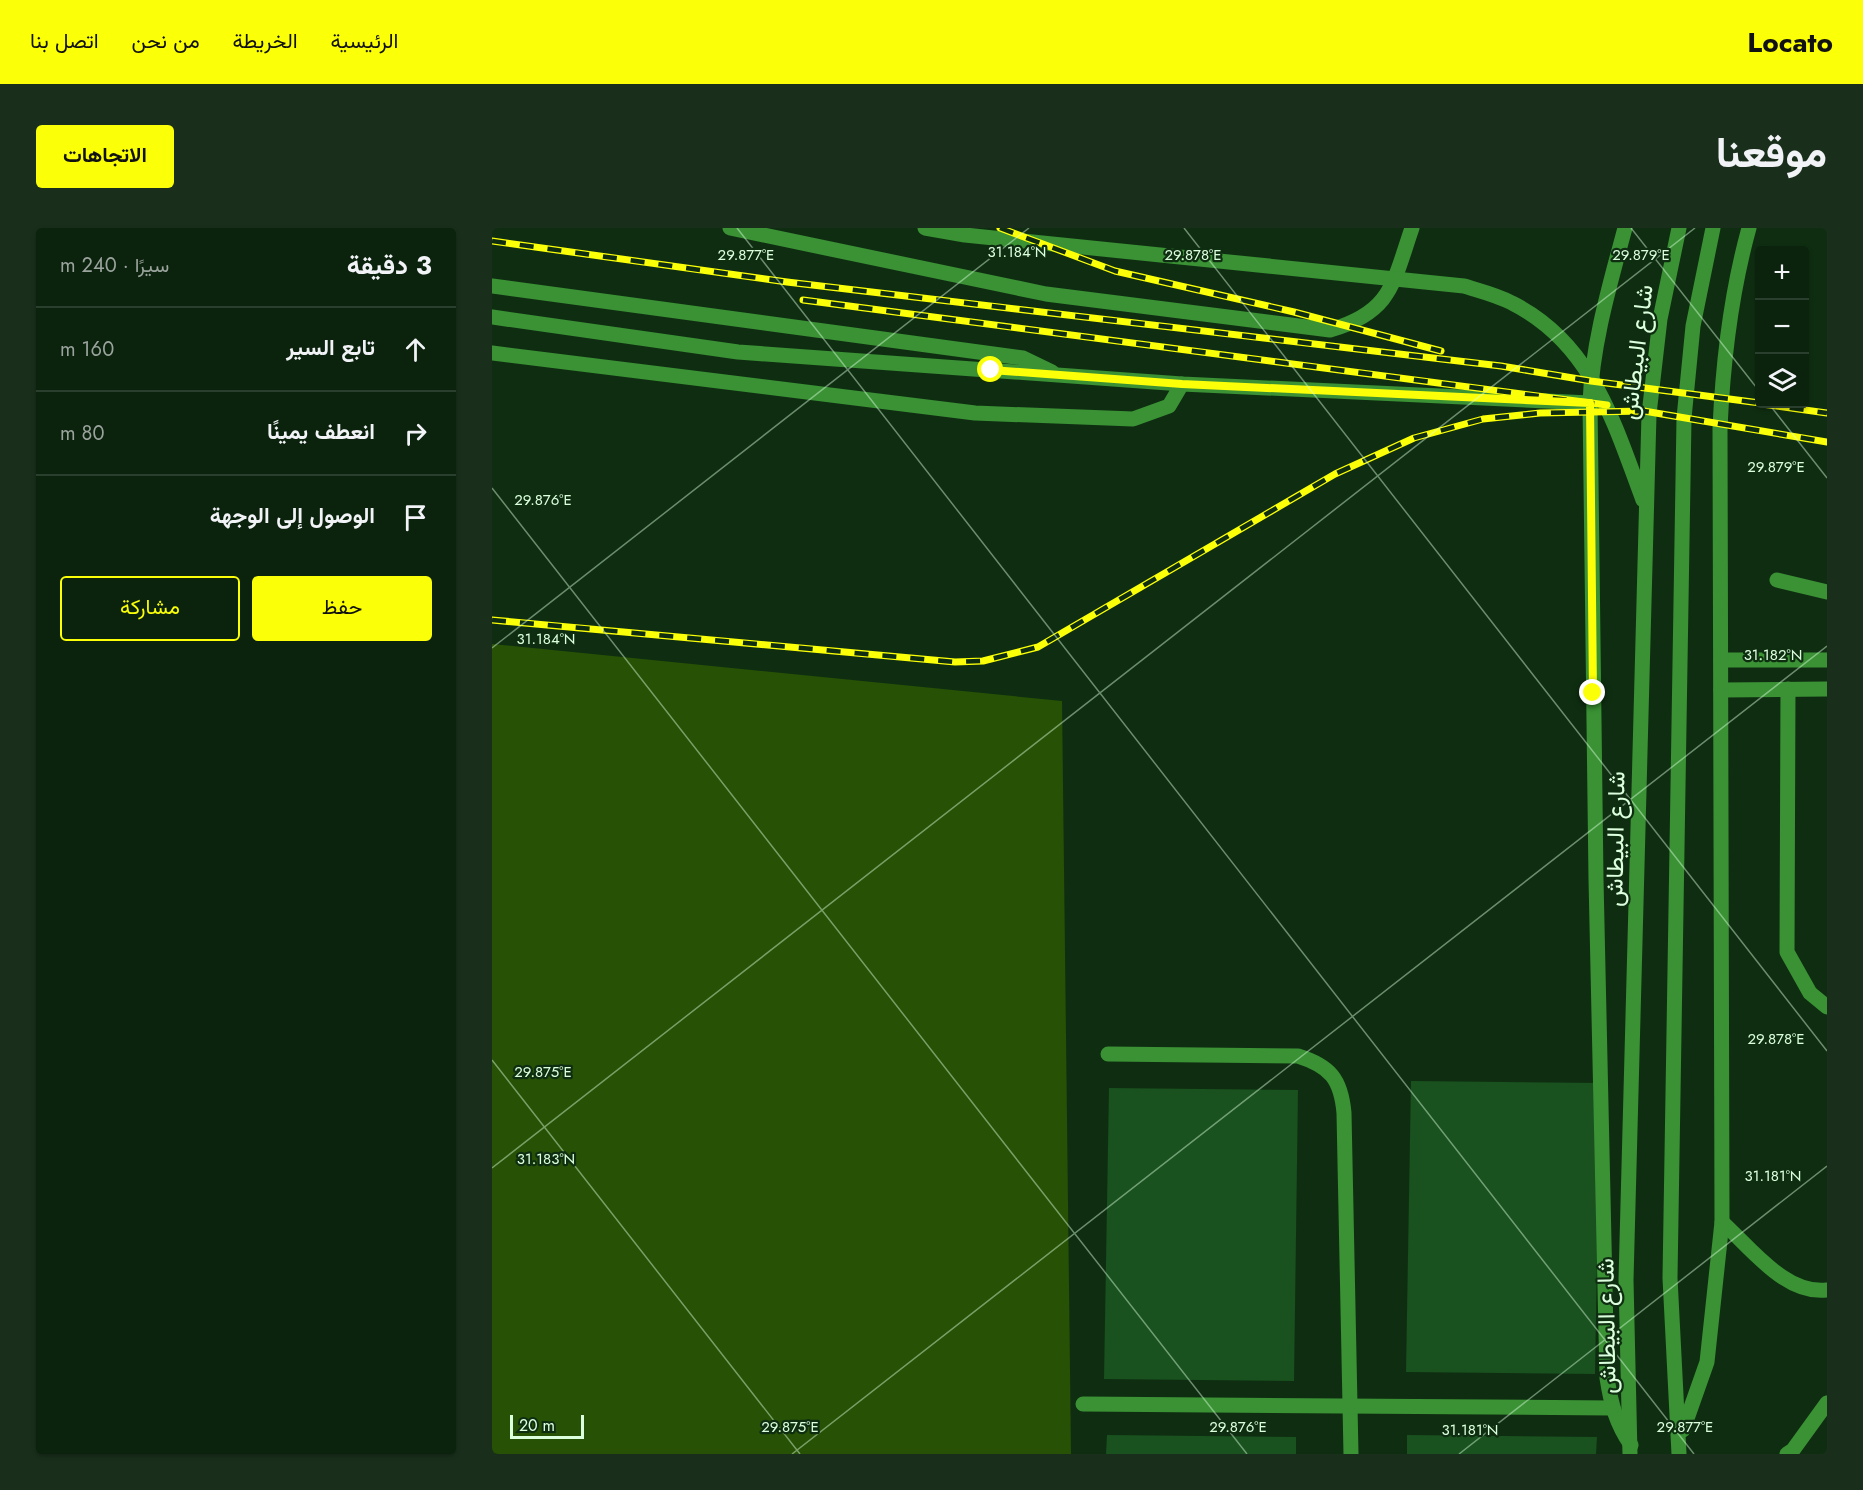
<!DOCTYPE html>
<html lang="ar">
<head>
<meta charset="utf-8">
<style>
	body { margin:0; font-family:Jost,Vazirmatn,sans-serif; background:#192f1b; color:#f1f3f6; direction:rtl }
	.controls { position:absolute; right:18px; top:18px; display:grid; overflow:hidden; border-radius:6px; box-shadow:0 2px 4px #0004 }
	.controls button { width:54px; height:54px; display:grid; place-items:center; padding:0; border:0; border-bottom:2px solid #2b3f2e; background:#0b220d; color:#f1f3f6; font:30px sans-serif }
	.scale { position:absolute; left:18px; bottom:15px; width:74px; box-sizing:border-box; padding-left:6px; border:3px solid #dcffdd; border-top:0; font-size:16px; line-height:21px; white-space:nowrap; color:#dcffdd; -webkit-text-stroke:4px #0f2e11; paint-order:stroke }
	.stop { position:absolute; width:18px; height:18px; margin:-14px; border:4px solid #fbff08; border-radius:50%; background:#fff }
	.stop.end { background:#fbff08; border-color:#fff; box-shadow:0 2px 6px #0008 }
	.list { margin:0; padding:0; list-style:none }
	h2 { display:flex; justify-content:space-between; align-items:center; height:78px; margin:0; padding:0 24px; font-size:26px }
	h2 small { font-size:20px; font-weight:400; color:#9aa49d }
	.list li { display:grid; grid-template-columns:39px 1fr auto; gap:18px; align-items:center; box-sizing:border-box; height:84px; padding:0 24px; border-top:2px solid #2b3f2e }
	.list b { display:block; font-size:22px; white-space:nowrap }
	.list em { font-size:20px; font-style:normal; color:#9aa49d }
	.actions { display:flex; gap:12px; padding:18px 24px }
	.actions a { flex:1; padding:14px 0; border:2px solid #fbff08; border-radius:6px; text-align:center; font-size:21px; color:#fbff08 }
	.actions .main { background:#fbff08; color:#111 }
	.icon { flex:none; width:33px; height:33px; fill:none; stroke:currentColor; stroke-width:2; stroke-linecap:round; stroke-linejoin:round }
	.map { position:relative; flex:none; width:1335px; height:1226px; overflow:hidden; direction:ltr; border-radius:6px }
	header { display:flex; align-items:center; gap:36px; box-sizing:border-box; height:84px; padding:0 30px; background:#fbff08; color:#111 }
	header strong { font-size:28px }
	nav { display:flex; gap:33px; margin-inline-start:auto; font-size:21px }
	.intro { display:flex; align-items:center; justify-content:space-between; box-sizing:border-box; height:144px; padding:0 36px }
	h1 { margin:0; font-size:42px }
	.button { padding:15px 27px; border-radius:6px; background:#fbff08; color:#111; font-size:21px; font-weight:700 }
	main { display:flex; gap:36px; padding:0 36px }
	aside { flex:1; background:#0b220d; border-radius:6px; box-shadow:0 2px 4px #0004 }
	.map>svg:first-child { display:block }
</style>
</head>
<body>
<header>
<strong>Locato</strong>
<nav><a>الرئيسية</a><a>الخريطة</a><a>من نحن</a><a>اتصل بنا</a></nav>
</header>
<div class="intro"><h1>موقعنا</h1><a class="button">الاتجاهات</a></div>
<main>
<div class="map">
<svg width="1335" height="1226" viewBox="0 0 1335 1226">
	<rect width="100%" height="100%" fill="#0f2e11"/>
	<path fill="#275105" d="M0,416L570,473L579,1226H0Z"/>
	<g fill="#19511f">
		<path d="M919,853L1108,855L1103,1146L914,1144Z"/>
		<path d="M617,860L806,862L802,1153L612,1151Z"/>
		<path d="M615,1207L804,1209V1226H614Z"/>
		<path d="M915,1207L1105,1209L1104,1226H915Z"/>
	</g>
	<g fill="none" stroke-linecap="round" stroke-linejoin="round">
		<g stroke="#3a9235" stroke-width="15">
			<path d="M238,0L554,66L838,102C900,84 901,55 920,0"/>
			<path d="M433,0L473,7L972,58C988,63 1005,67 1020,75C1100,115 1122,195 1151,272"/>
			<path d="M1133,0C1118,56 1100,116 1098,175L1104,651L1115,1150C1119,1176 1124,1195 1139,1217"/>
			<path d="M0,58L531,130L560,144"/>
			<path d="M0,89L246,124L690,156L1098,175"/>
			<path d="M0,125L483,185L641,191L677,178L690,156"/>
			<path d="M1285,352L1335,364"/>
			<path d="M1229,432H1335"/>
			<path d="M1296,461L1295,724L1318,765L1335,779"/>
			<path d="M1229,462L1335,461"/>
			<path d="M616,826L806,828C838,838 849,851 852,885L859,1226"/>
			<path d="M1230,994C1258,1019 1293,1067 1335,1062"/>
			<path d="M591,1176L1119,1180"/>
			<path d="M1191,1202L1215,1134L1230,994L1228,200C1231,132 1239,65 1257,0"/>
			<path d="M1138,1226L1134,1052L1157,186L1168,91L1187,0"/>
			<path d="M1187,1226L1178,1050L1192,190L1201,98L1221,0"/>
			<path d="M1295,1226L1301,1222L1335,1175"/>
		</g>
		<defs>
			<g id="rail">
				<path d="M508,0L623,43L802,84L949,123"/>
				<path d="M0,13L295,54L1009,138L1099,153L1268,175"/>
				<path d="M311,72L1115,177"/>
				<path d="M1270,176L1335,185"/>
				<path d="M0,392L463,434L491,433L546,419L843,246L922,210L991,191L1048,185L1152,183L1335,214"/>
			</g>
		</defs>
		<use href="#rail" stroke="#fbff08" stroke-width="7"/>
		<use href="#rail" stroke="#0f2e11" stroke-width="4.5" stroke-dasharray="14" stroke-linecap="butt"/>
	</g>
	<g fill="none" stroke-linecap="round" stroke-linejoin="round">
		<path stroke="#fbff08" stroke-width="8" d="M499,142L690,156L1098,175L1101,465"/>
	</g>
	<path fill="none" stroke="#dcffdd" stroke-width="1.5" stroke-opacity="0.45" d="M245,0L1202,1226M692,0L1335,823M1139,0L1268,164M1277,176L1335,250M0,260L755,1226M0,420L537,0M0,832L308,1226M0,940L1203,0M300,1226L1335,418M967,1226L1335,938"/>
	<g text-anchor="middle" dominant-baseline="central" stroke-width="4.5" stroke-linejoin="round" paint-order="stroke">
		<g font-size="24" fill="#dcffdd" stroke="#0f2e11">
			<text transform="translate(1144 124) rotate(-83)">شارع البيطاش</text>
			<text transform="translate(1123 611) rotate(-89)">شارع البيطاش</text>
			<text transform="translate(1114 1098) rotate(-91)">شارع البيطاش</text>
		</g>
	</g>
	<g font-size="15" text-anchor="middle" fill="#dcffdd" stroke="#0f2e11" stroke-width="4.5" stroke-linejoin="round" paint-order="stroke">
		<text x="525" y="29">31.184°N</text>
		<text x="254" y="32">29.877°E</text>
		<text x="701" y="32">29.878°E</text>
		<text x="1149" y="32">29.879°E</text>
		<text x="1284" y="244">29.879°E</text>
		<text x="51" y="277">29.876°E</text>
		<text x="54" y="416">31.184°N</text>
		<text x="1281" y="432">31.182°N</text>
		<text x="1284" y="816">29.878°E</text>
		<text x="51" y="849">29.875°E</text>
		<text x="54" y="936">31.183°N</text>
		<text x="1281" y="953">31.181°N</text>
		<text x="298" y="1204">29.875°E</text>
		<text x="746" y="1204">29.876°E</text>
		<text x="1193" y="1204">29.877°E</text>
		<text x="978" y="1207">31.181°N</text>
	</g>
</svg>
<div class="controls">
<button>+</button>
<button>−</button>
<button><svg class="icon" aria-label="layers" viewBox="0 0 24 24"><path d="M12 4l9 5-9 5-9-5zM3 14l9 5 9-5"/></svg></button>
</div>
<div class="scale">20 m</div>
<div class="stop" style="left:499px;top:142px"></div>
<div class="stop end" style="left:1101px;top:465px"></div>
</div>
<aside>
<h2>3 دقيقة<small>سيرًا · 240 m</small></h2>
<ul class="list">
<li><svg class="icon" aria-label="ahead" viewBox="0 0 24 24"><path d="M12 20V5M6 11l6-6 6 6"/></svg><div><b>تابع السير</b></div><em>160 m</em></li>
<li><svg class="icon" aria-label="right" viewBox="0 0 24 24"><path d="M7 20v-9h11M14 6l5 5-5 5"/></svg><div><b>انعطف يمينًا</b></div><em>80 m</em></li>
<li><svg class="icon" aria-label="arrive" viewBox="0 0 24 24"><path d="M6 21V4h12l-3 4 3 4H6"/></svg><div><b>الوصول إلى الوجهة</b></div></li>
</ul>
<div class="actions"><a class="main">حفظ</a><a>مشاركة</a></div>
</aside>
</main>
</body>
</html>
